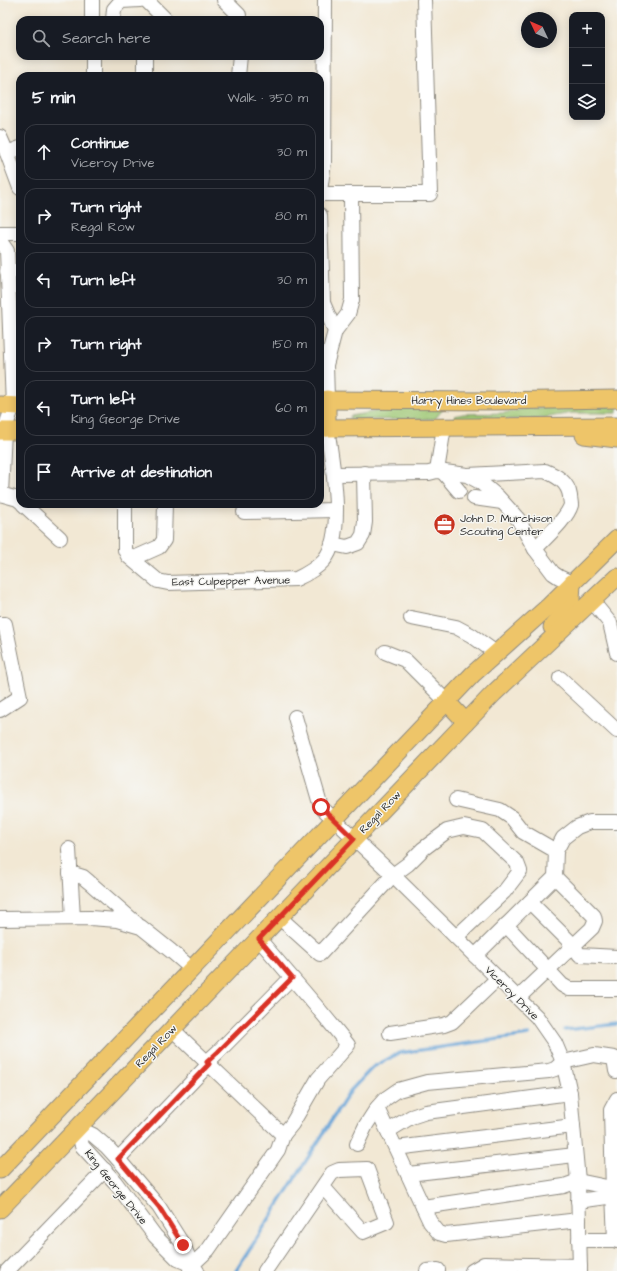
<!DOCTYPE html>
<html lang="en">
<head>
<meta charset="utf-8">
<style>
	body { margin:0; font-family:"Architects Daughter",sans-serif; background:#242831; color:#f1f3f6 }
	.controls { position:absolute; right:12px; top:12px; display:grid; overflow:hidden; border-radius:8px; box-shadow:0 2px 10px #0003 }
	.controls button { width:36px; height:36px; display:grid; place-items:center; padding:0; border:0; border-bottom:1px solid #363941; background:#171b24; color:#f1f3f6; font:20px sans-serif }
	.compass { position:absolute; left:521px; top:12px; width:36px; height:36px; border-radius:50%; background:#171b24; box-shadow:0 2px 10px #0003; rotate:314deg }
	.stop { position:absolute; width:12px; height:12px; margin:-9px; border:3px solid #d93025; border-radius:50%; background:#fff }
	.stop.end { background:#d93025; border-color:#fff; box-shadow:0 1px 4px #0008 }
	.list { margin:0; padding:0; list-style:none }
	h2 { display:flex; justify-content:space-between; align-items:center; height:52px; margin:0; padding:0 16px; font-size:17px }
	h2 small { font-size:13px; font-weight:400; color:#9ea1a6 }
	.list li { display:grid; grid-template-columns:26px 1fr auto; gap:12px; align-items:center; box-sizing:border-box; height:56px; margin:0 8px 8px; padding:0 8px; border:1px solid #363941; border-radius:12px }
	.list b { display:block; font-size:15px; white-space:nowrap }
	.list p { margin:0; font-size:13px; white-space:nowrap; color:#9ea1a6 }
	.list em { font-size:13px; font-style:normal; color:#9ea1a6 }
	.icon { flex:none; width:22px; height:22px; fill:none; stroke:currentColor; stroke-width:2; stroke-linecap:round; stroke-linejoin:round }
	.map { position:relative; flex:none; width:617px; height:1271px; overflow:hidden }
	.search { position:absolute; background:#171b24; box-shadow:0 2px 10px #0003; left:16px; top:16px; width:308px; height:44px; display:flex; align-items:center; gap:10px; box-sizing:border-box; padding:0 14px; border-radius:12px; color:#9ea1a6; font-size:15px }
	.panel { position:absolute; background:#171b24; box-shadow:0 2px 10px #0003; left:16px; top:72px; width:308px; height:436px; border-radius:12px }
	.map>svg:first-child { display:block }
</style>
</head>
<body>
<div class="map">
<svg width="617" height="1271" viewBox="0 0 617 1271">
	<rect width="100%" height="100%" fill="#f6f6f2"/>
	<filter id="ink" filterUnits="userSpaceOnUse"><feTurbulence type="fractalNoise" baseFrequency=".025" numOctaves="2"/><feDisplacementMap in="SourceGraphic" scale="8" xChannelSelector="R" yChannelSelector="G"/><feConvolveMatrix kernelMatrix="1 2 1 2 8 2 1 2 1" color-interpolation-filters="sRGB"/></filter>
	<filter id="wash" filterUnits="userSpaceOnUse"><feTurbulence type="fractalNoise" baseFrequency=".012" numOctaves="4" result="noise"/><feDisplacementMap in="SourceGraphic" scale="16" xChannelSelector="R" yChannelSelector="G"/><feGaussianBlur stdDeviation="0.9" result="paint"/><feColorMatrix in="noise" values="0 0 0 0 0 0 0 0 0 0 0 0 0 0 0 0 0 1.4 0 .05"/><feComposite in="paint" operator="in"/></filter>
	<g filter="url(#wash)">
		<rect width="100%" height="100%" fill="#f2e8d4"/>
		<g fill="#9fc874" stroke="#657a50">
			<path d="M617,406V413H572L537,419L455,420V416L463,414L504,413L530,408Z"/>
			<path d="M408,408L443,409L435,419L350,420V416L379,411Z"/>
		</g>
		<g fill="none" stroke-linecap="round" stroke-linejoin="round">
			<g stroke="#63a1d5" stroke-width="3.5">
				<path d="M565,1030L617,1024"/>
				<path d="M236,1271L351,1090L373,1067L399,1053L529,1035"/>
			</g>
		</g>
	</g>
	<g filter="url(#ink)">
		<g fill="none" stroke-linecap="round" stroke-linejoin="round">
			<defs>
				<g id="minor">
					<path d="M92,0V20"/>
					<path d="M146,0L166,20"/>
					<path d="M224,0L239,15V20"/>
					<path d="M113,20L114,9L121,1L140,0"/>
					<path d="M93,56V76"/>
					<path d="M145,56V76"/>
					<path d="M238,76L240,56"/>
					<path d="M0,137L7,153L20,148"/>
					<path d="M7,153L20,188"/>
					<path d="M320,191L324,162L325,0"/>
					<path d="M320,194H351"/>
					<path d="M320,215L323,303L335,331"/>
					<path d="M0,233H20"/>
					<path d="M0,241L7,251L13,406L4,431L1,494"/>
					<path d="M7,271H20"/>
					<path d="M327,399L326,365L335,331L348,314L352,300L351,194H430L424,0"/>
					<path d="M437,471L444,427"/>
					<path d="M442,471L459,491"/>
					<path d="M334,474L429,473L437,471L467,475L480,482L498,497L518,519L535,549L553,573L559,577L572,583"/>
					<path d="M468,475L545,471C557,476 568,482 570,496C570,499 571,502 571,505C567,519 545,538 535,549"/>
					<path d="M0,494L18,499L20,501"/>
					<path d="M474,498L502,502"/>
					<path d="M23,504L60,538"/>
					<path d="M125,504V550L128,556L158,581L168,583L296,579C307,574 316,569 324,560C346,534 332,461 327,428"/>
					<path d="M244,512L335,510"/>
					<path d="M332,544L347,547L358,543L363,535L365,522L364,473"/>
					<path d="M132,559L159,547L164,540L165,504"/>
					<path d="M592,601L610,623L617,653"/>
					<path d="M411,618L456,627L471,635L496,653"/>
					<path d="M0,624H5L20,697L0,710"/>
					<path d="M385,652L405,660L447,702"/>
					<path d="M560,678L617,731"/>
					<path d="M295,717L321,807L393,875L537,1017L555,1043L563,1062L570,1093L578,1181L580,1271"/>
					<path d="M456,800L500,810L512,818L523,832L556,851L555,877L475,956"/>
					<path d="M69,849L73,918"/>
					<path d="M556,851L563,838L577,827L590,822H617"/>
					<path d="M70,873L83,877L89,882L137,924"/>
					<path d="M530,902L569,941L580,955L617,957"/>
					<path d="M279,917L320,954L393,875L408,864L423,849L447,831L464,827L483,831L517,863L520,871L504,892L456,937"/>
					<path d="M0,919L90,918L117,920L141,927L171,951L192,969"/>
					<path d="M506,925L562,985L569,989H617"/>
					<path d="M259,939C288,974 320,1009 348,1045L318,1079L292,1124L283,1135"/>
					<path d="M518,998L592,928L595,921L594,916L555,877"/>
					<path d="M172,1029L283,1135L278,1150L208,1250L192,1265L190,1271"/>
					<path d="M390,1033L444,1025L452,1022L498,978"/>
					<path d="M207,1062L218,1052L291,978"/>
					<path d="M617,1099L611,1110L613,1193L615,1240L617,1241"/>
					<path d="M78,1128L93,1135L107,1147L118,1159L159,1207L183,1245L192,1265L197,1271"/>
					<path d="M78,1128L82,1146L115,1182L155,1236L178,1259L192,1265"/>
					<path d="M388,1131L411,1117L426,1112L570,1093"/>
					<path d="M357,1144L366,1125L377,1108"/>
					<path d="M396,1148L573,1126"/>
					<path d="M118,1159L209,1064"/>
					<path d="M408,1174L575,1155"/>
					<path d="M578,1201L607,1197L613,1193"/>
					<path d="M423,1207L564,1186L578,1181L607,1187L613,1193"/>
					<path d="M579,1220L446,1235L439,1233L430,1222L377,1108L385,1099L398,1090L427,1082L549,1071L555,1069L563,1062L594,1055L614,1058L616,1071"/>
					<path d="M579,1240H615"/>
					<path d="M7,1271L105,1170"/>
					<path d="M265,1271L332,1173L339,1170L367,1169L387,1222L363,1232L323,1187"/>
					<path d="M427,1271L438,1270V1271"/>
					<path d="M472,1271L484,1264L580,1266"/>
				</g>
				<g id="major">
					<path d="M320,400L494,401L617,399"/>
					<path d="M0,405L20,406"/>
					<path d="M320,428L617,426"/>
					<path d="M327,428V399"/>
					<path d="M0,431H20"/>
					<path d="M584,435L617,439"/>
					<path d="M552,627L566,610L571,600L572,583"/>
					<path d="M447,702L466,722"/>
					<path d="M0,1170L473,674L549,606L617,539"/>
					<path d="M0,1209L494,693L617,577"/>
				</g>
			</defs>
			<use href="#minor" stroke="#8e8a80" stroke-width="16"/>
			<use href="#major" stroke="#8e8a80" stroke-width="19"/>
			<use href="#minor" stroke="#fff" stroke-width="14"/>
			<use href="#major" stroke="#eec569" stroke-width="17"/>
		</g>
	</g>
	<g fill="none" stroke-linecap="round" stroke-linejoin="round" filter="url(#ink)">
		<path stroke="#d93025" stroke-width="5" d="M183,1245L159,1207L118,1159L209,1064L207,1062L218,1052L292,978L259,939L354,839L321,807"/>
	</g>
	<defs>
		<symbol id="office-disc" viewBox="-11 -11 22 22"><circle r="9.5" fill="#c8321e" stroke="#f6f6f2"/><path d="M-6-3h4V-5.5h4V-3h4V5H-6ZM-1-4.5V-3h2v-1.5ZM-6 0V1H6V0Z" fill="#fff"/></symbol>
	</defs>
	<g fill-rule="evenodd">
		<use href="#office-disc" x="432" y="512" width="25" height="25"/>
	</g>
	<g text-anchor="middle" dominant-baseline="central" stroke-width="3" stroke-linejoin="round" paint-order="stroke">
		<g font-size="11" fill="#2b2b2b" stroke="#f6f6f2">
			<text x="469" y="400">Harry Hines Boulevard</text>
			<text transform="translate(231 581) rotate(-1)">East Culpepper Avenue</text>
			<text transform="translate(380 812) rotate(-46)">Regal Row</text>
			<text transform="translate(512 993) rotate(45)">Viceroy Drive</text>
			<text transform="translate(156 1046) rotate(-46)">Regal Row</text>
			<text transform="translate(116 1187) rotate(51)">King George Drive</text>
		</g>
		<g font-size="11" fill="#2b2b2b" stroke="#f6f6f2" text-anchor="start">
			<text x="460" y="518">John D. Murchison<tspan x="460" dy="13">Scouting Center</tspan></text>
		</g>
	</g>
</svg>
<div class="controls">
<button>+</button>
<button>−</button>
<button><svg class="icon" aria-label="layers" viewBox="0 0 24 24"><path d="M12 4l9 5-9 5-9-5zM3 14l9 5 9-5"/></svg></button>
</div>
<svg class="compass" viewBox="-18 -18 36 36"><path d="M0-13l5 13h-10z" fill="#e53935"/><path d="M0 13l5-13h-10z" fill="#9ea1a6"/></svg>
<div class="stop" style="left:321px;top:807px"></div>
<div class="stop end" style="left:183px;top:1245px"></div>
<div class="search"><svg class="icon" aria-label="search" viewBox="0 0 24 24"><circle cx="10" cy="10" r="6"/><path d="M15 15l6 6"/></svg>Search here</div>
<section class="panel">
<h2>5 min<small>Walk · 350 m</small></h2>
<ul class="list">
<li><svg class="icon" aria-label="ahead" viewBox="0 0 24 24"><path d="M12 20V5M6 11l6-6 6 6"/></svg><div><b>Continue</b><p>Viceroy Drive</p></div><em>30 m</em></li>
<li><svg class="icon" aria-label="right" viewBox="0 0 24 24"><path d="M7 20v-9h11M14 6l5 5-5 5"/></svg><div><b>Turn right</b><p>Regal Row</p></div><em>80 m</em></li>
<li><svg class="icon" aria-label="left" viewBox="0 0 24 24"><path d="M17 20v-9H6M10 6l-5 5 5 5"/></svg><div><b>Turn left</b></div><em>30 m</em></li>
<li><svg class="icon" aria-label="right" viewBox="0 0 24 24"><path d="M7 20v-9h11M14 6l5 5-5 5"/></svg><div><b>Turn right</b></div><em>150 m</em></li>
<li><svg class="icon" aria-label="left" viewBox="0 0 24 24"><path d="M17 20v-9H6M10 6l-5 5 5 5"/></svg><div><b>Turn left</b><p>King George Drive</p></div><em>60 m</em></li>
<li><svg class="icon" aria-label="arrive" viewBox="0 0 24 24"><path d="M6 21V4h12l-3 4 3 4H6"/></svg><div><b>Arrive at destination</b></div></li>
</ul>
</section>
</div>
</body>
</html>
